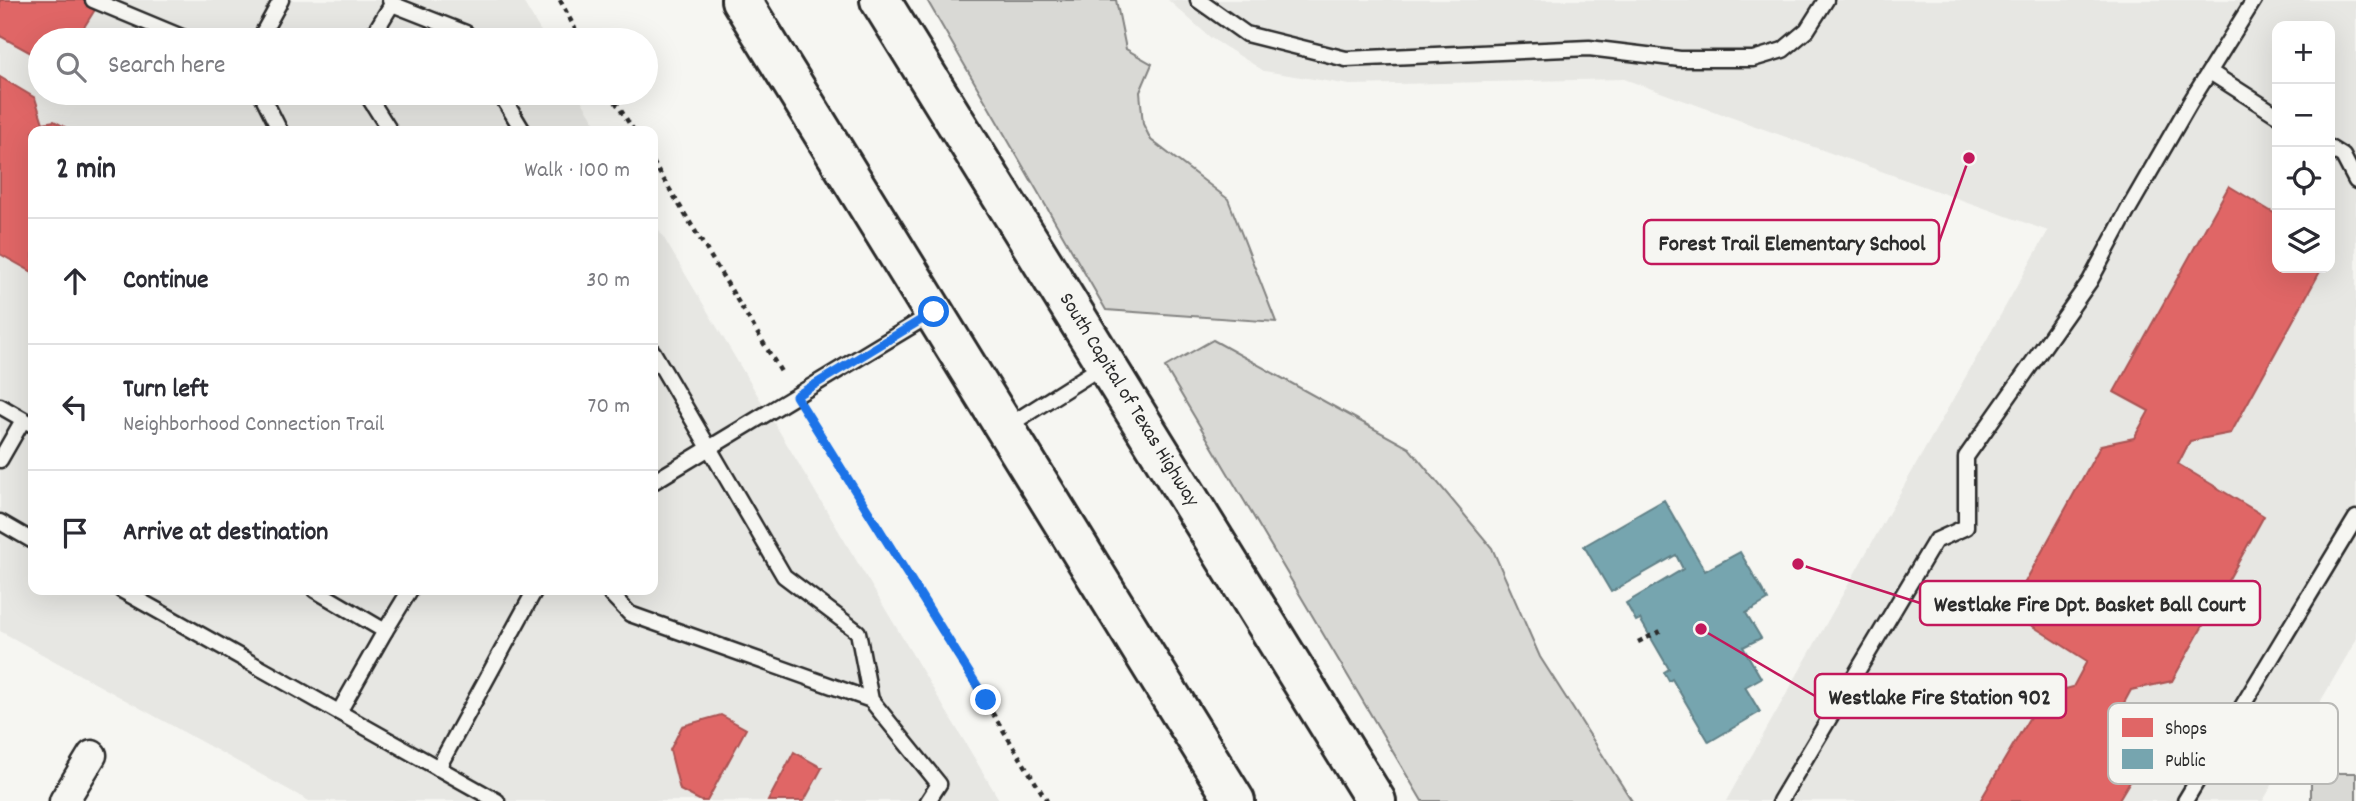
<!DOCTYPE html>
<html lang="en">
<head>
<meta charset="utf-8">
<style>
	body { margin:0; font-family:Dekko,sans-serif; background:#f2f2f3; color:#2b2b33 }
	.controls { position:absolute; right:21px; top:21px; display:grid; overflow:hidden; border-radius:14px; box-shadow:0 7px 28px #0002 }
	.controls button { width:63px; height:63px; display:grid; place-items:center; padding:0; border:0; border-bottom:2px solid #e1e1e2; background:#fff; color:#2b2b33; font:35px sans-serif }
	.stop { position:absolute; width:21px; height:21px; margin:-16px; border:5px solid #1a73e8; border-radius:50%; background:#fff }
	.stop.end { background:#1a73e8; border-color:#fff; box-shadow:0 2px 7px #0008 }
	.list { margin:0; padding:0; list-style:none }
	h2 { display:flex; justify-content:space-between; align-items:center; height:91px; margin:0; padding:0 28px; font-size:30px }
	h2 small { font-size:23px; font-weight:400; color:#7c7c81 }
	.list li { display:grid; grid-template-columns:46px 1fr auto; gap:21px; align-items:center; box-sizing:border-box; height:126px; padding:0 28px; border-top:2px solid #e1e1e2 }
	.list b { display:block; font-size:26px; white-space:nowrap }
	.list p { margin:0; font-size:23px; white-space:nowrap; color:#7c7c81 }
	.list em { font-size:23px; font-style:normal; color:#7c7c81 }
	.icon { flex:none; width:38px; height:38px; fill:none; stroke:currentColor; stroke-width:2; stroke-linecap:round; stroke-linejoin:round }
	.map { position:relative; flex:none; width:2356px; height:801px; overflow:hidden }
	.search { position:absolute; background:#fff; box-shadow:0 7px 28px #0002; left:28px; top:28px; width:630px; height:77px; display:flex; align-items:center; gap:18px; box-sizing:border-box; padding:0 24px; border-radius:38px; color:#7c7c81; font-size:26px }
	.panel { position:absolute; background:#fff; box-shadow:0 7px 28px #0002; left:28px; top:126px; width:630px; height:469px; border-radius:14px }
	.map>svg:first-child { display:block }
</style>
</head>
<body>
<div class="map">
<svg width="2356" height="801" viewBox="0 0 2356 801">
	<rect width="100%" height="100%" fill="#f6f6f2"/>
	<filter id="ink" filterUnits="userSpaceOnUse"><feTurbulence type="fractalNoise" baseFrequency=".0143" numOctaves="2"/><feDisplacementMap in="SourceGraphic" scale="14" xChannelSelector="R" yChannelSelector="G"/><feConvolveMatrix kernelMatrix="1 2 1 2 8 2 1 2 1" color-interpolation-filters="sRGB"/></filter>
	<g filter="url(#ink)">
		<g fill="#e7e7e3" fill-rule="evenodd">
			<path d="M0,0H522L546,40H40V93H577L600,131H33V590H653V220L1000,801H309L0,631Z"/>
			<path d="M1168,0H2356V640L2263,801H1726L2048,231L1624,79L1350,85L1264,71L1211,38ZM2277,26H2330V268H2277Z"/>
		</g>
		<g fill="#d9d9d5" stroke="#828280" stroke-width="2">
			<path d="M927,0H1116L1126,49L1152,64L1140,92L1143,124L1151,140L1228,199L1276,322L1106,310Z"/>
			<path d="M1213,340L1409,448L1492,548L1540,657L1632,801H1422L1165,367Z"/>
			<rect x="2311" y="773" width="45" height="28"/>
		</g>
		<g fill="#e06666" stroke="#aa5454" stroke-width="2">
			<path d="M0,0H101L76,40H40V58L0,36Z"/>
			<path d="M0,77L35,98L43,123L54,121L72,131H33V276L32,272L0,254Z"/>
			<path d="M2229,186L2277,215V268H2322L2231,433L2190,441L2178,464L2264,516L2172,681L2131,690L2118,714L2157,736L2118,801H1980L2043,695L2073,687L2087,661L2009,611L2101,445L2134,438L2149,411L2114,392Z"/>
			<path d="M721,715L746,729L707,801H701L680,790L670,750L682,726Z"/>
			<path d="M794,752L822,768L804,801H768Z"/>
		</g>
		<path fill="#76a5af" stroke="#608087" stroke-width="2" d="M1664,500L1705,571L1740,552L1768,600L1746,613L1761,638L1743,647L1761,678L1745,687L1760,712L1709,742L1672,679L1669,681L1664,672L1669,669L1640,619L1636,621L1626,603L1683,569L1676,555L1611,592L1584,546Z"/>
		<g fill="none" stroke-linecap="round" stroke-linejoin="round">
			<defs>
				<g id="service">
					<path d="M93,0L189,40"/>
					<path d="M390,0L392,4L466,33L470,40"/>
					<path d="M1198,0L1246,34L1346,59L1589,48L1680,59H1753L1783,50L1807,30L1826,0"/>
					<path d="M259,40L281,0"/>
					<path d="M370,40L392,4"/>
					<path d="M2210,72L2277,115"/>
					<path d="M261,93L280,131"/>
					<path d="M366,93L390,131"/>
					<path d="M500,93L523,131"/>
					<path d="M2330,148L2343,156L2356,181"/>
					<path d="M653,352L784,576L858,632L871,700L939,784L928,801"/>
					<path d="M0,406L33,425"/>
					<path d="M1006,427L1104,365"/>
					<path d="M0,460L23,420"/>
					<path d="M653,482L933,313"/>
					<path d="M0,522L33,541"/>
					<path d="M121,590L497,801"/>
					<path d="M315,590L385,631L410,590"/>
					<path d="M607,590L630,614L871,700"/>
					<path d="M339,712L385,631"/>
					<path d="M438,768L535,590"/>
					<path d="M1780,801L1935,541L1966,527V457L2090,281L2128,210L2191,101L2254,0"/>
					<path d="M2185,801L2356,518"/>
				</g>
				<path id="minor" d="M64,801L92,755"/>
				<g id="trunk">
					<path d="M741,0L1235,801"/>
					<path id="s1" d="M880,0L1376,801"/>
				</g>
			</defs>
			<use href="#service" stroke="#2b2b2b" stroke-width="19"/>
			<use href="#minor" stroke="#2b2b2b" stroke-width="33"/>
			<use href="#trunk" stroke="#2b2b2b" stroke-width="44"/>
			<g stroke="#2b2b2b" stroke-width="4.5" stroke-dasharray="5 5" stroke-linecap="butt">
				<path d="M560,0L581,40"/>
				<path d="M610,93L634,131"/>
				<path d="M653,162L783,375"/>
				<path d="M808,415L1047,801"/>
				<path d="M1638,642L1661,631"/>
			</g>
			<use href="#service" stroke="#f6f6f2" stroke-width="14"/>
			<use href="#minor" stroke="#f6f6f2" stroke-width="28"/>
			<use href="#trunk" stroke="#f6f6f2" stroke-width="38"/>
		</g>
	</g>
	<g fill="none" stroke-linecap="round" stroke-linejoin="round" filter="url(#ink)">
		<path stroke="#1a73e8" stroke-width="9" d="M934,312L796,396L986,700"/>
	</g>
	<g text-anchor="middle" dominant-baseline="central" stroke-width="7" stroke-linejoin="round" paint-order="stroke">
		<g font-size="21" fill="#2b2b2b" stroke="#f6f6f2">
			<text stroke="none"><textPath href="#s1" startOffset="471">South Capital of Texas Highway</textPath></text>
		</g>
	</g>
	<rect x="2108" y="703" width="230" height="81" rx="10" fill="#f6f6f2" stroke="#b9b9b6" stroke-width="2"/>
	<rect x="2122" y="718" width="31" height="19" fill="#e06666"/>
	<rect x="2122" y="749" width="31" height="20" fill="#76a5af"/>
	<g font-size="19" fill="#2b2b2b">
		<text x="2165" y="734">Shops</text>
		<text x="2165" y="766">Public</text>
	</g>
	<path fill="none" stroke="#c2185b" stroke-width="2.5" d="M1969 158L1939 242M1798 564L1920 603M1701 629L1815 696"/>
	<g fill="#c2185b" stroke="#f6f6f2" stroke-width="2.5">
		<circle cx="1969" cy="158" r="7"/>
		<circle cx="1798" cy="564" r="7"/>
		<circle cx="1701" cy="629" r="7"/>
	</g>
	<g fill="#f6f6f2" stroke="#c2185b" stroke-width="2.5">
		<rect x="1644" y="220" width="295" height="44" rx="7"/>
		<rect x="1920" y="581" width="340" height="44" rx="7"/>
		<rect x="1815" y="674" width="251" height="44" rx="7"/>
	</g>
	<g font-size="23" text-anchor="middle" font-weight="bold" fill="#2b2b2b">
		<text x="1792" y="250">Forest Trail Elementary School</text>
		<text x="2090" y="611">Westlake Fire Dpt. Basket Ball Court</text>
		<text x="1940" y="704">Westlake Fire Station 902</text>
	</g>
</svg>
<div class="controls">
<button>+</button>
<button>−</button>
<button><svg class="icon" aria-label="locate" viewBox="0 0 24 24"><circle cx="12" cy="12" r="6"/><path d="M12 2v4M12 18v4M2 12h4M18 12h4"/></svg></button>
<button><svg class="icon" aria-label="layers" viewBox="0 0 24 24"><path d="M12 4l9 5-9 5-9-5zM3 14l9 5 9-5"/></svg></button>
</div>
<div class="stop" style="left:934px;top:312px"></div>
<div class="stop end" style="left:986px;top:700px"></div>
<div class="search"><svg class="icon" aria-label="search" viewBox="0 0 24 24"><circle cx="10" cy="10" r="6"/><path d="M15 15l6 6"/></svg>Search here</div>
<section class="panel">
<h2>2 min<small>Walk · 100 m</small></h2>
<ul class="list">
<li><svg class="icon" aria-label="ahead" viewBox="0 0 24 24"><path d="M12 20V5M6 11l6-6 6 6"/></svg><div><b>Continue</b></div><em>30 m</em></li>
<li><svg class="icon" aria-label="left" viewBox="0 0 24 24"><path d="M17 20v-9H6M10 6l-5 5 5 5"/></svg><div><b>Turn left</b><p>Neighborhood Connection Trail</p></div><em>70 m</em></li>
<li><svg class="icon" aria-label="arrive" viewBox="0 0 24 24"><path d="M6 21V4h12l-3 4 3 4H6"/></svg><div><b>Arrive at destination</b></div></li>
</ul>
</section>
</div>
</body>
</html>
